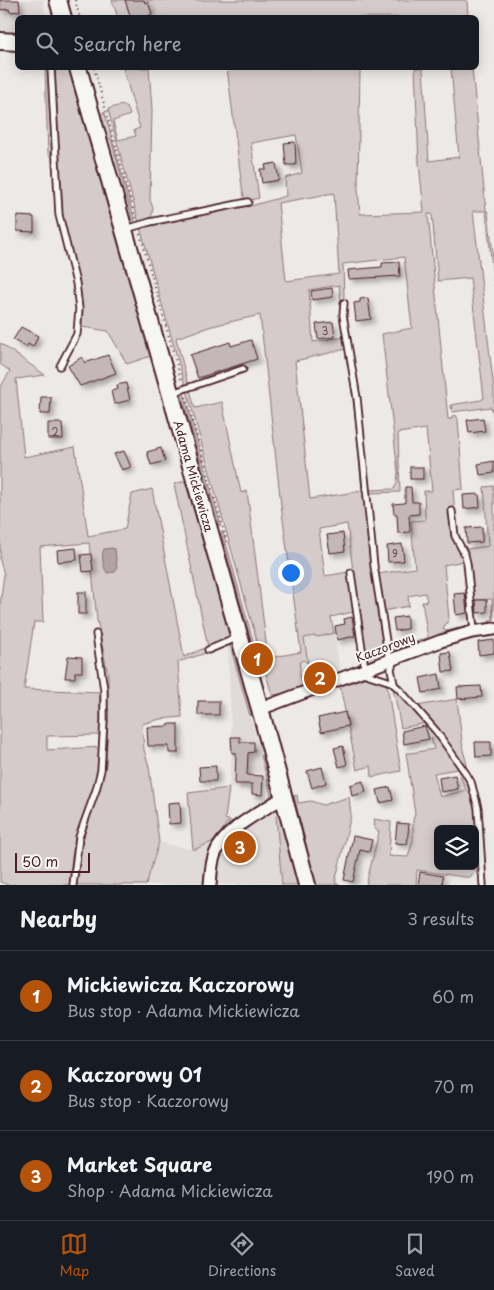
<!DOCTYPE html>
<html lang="en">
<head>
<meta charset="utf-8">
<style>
	body { margin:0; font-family:"Playpen Sans",sans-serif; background:#242831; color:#f1f3f6 }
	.controls { position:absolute; right:15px; bottom:15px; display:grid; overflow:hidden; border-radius:8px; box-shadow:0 2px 12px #0003 }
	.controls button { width:45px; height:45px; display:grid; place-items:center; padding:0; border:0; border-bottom:1px solid #363941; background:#171b24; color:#f1f3f6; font:25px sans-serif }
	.scale { position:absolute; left:15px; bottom:12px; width:75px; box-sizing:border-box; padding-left:5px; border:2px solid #4a1f2b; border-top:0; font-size:14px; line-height:18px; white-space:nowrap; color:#4a1f2b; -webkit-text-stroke:4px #f6f6f2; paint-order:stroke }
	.you { position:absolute; left:290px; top:572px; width:18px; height:18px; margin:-12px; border:4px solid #fff; border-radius:50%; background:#1a73e8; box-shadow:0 0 0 8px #1a73e833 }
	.badge { display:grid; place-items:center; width:32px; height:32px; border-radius:50%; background:#b45309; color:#fff; font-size:16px; font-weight:700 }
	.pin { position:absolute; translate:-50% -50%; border:2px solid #fff; box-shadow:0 1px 5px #0006 }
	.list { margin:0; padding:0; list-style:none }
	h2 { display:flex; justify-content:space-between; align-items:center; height:65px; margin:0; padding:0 20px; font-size:21px }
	h2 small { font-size:16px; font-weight:400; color:#9ea1a6 }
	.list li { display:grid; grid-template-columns:32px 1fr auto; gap:15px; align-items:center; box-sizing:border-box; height:90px; padding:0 20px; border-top:1px solid #363941 }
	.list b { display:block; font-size:19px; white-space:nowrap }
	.list p { margin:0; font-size:16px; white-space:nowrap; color:#9ea1a6 }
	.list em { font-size:16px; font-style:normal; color:#9ea1a6 }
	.icon { flex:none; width:28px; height:28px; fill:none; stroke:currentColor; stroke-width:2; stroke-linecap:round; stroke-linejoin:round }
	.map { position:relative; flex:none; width:494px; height:885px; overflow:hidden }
	.search { position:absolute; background:#171b24; box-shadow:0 2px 12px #0003; left:15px; right:15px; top:15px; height:55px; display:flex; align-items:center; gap:12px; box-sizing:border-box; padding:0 18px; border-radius:8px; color:#9ea1a6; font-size:19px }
	.sheet { height:335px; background:#171b24 }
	nav { display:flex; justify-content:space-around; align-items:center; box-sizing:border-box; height:70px; border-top:1px solid #363941; background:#171b24; font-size:14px; color:#9ea1a6 }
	nav a { display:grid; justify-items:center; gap:2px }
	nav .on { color:#b45309 }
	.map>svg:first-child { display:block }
</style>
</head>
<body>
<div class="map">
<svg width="494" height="885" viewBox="0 0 494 885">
	<defs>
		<filter id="shadow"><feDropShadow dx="4" dy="4" stdDeviation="2.5" flood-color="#0004"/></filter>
	</defs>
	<rect width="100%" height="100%" fill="#ece9e6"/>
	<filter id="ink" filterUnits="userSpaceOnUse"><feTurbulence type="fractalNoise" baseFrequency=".02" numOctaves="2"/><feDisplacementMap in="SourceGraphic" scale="10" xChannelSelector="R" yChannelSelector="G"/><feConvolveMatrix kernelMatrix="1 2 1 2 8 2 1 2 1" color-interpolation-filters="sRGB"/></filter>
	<g filter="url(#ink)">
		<g fill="#e0dad8">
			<path d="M0,0H43L45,17L18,18L17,33H0Z"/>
			<path d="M334,633L340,671L315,680L313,676H311L304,638L321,637L323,635Z"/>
			<path d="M228,645H230L266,774L251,773L250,790L229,788L232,753Z"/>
			<path d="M275,809L282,885H146L159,842L193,850L238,831Z"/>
		</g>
		<g fill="#d4cbca" stroke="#8f757a" fill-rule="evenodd">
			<path d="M112,0H467L468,17L118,18Z"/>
			<path d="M45,68H49L53,142L50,156L48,153Z"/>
			<path d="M56,68H67L71,70L151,356L127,364L108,331L82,327L81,294L62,211L55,70Z"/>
			<path d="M123,68H149L152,109L150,200L153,208L151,219L245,201L242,187L227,68H360L358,188L360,214L424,212L419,163L415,68H423L429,161L459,157L451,68H472L486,210L488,212L494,264V286L486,211H473L494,390V418L491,407L452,412L451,405L481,400L484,398L470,278L438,281L432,214H428L448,419H452V416L456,415L458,419L463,489L453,490L455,516L450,510L448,514L451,522L450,528L451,536L464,558L467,586L464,561L444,565L449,619L443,629L447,631L459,628L390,652L385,620L391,650L428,638L422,602L427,601L425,593L408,596L409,606L383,611L376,563L378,574L415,568L411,521L425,520L424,491H432L426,429L398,433L400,492L369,493L349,342L354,360L362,419L369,490L394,489L397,483L398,472L382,334L412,328L404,257L343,264L344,297L341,303L339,285L309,290L313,342L345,337L354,397L372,567L385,654L366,662L358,610L347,524L319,529L325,576L348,572L353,612L331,617L334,633L318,637L315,636L304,638L308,663L303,660L300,662V674L303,686L281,694L272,695L187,391L190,390L195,408L222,402L241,493L247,491L268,658L301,652L281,505L260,315L212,326L176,338L188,384L185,385L140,227L149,224V219L139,223L108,109C118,106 127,101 130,115L113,121L118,140L136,136L134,130L140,128ZM296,135L302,173L285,178L286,196L247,207L246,201L259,198L251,143ZM334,193L339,274L286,281L278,203ZM346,349L355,414L362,491L310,499L295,361Z"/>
			<path d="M104,111L106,117L135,221H133L111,140L104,133L100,117Z"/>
			<path d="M0,343L45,375L16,379L24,457L75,447L88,536L125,529L132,494L152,489L184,657L207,647L209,652L178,662L182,717L160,719L142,724L144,750L149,767L159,842L146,885H77L81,848L91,812L100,788L106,763L108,718V675L97,620L89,543L40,547L43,622H34L24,689L100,692V735L47,736V750L100,747C99,761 99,776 94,790C92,798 87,804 84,812C75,835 70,860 70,885H8L0,882V606L4,574L0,561V388L10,371L0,364Z"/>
			<path d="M184,393L221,526H219L182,394Z"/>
			<path d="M185,481L232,637L208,647L174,484Z"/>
			<path d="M494,486V622L489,621V620H493L492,599L474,600L467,549L488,546L484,487Z"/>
			<path d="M221,532H223L257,655H255Z"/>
			<path d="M229,643H234L254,707L250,716L230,645L218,649Z"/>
			<path d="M367,677L387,685L401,771L372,777L371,766L357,770L340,686Z"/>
			<path d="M393,687L427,723L401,728Z"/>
			<path d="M457,699L463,750L467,765L463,766L435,725L417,706Z"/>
			<path d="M435,735L439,737C447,750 457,763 464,776C479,806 479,840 478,872L477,875L476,870L470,877H464L417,870L416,885H366L379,832L375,829L374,819L391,822L389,856L408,857L413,840V820L415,814L406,753H411L434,749L431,738L436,737ZM457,769L466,790L440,797L434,773ZM438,829H475V866H438Z"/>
			<path d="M261,755H267C277,788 281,793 252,815C246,820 239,825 231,825L227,822L217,840L193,850L188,793L229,788L225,819L236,823L267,801L271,795Z"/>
			<path d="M297,795L298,803L311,801L323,805L349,797L351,815L335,883L340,885H316L294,796Z"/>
			<path d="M280,814L299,885H282L276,816Z"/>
		</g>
		<path fill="#b1a2a3" stroke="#886e73" d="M112,548L115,549L117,568L115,572L107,573C103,567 101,556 104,549Z"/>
		<g fill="#c4b7b7" stroke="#4a1f2b" filter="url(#shadow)">
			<path d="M0,0H19L20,11L10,12L9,9L0,10Z"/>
			<path d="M125,0H144L145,3L148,2L152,14L144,18H131Z"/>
			<path d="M295,142L296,165H286L284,143Z"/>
			<path d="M276,163L279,180L262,183L260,169H266L265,165Z"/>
			<path d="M17,216L34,217V232L17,231Z"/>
			<path d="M399,262L400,276L349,279L348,270L382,267V263Z"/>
			<path d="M332,288L333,297L312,300L311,291Z"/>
			<path d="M368,298L371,319L356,321L354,303L360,302V299Z"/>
			<path d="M333,322L335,337L318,339L316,324Z"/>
			<path d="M21,327L38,336L33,347L28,344L26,347L13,340Z"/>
			<path d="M251,340L257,359L198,378L190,355L230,342L231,346Z"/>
			<path d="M108,355L116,373L80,386L68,366L82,357L85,363Z"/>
			<path d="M126,383L130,400L114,404L111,391L118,389L117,385Z"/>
			<path d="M41,397H51L50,414H40Z"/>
			<path d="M483,418L485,431L469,433L467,420Z"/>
			<path d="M48,423H62L63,439H48Z"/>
			<path d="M161,448L165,461L151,465L147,452Z"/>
			<path d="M124,451L131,467L122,470L114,454Z"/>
			<path d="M494,461V473L480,475L478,464Z"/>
			<rect x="410" y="467" width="13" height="12"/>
			<path d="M405,487H411L412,502H419V514L409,515L410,532L398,533L397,514H394L393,504L405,503Z"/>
			<path d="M479,494L480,507L464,509L463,495Z"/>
			<path d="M482,527V542L467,543L466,528Z"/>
			<path d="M343,533L345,551L330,553L327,535Z"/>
			<path d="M402,544L404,561L388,562L387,546Z"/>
			<path d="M76,548L77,560L58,562L57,550Z"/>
			<path d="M91,554L93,571L83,572L81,555Z"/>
			<rect x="78" y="592" width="8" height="22"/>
			<path d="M465,593L467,613L456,615L454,594Z"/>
			<path d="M476,600H487V612L477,613Z"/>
			<path d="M407,616V629L395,631L393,618Z"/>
			<path d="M352,617L355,636L337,640L335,626L345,624L344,619Z"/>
			<path d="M494,640V653L479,655L478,642Z"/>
			<path d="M450,652L453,671L443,672L441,653Z"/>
			<path d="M68,656L82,657V672H75V678H65Z"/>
			<path d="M439,674L441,689L423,693L420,678Z"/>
			<path d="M481,686L482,697L458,699L457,687Z"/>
			<rect x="198" y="701" width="21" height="14"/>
			<path d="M345,712L348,726L321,732L318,718Z"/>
			<path d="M169,724H178V753H169V746H148L147,727L169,726Z"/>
			<path d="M425,726L429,739L404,744L402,731Z"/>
			<path d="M231,737H240V742H254V752L248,753L247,775L263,776L262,795L252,794V784H235L236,753H232Z"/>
			<path d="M475,742H491V756L476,757Z"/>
			<path d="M343,746L347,765L339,767L334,748Z"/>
			<path d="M216,766V781H200L199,767Z"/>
			<path d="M322,767L326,783L312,788L307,771Z"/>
			<path d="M455,775L458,789L441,792L439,778Z"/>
			<path d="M363,781L366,792L352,796L350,785Z"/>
			<path d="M390,787L393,800L380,803L377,790Z"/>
			<path d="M180,802L181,823L169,824L168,803Z"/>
			<path d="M397,823L409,824L407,844L395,843Z"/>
			<path d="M353,836L372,840L369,852L360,850L353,882L344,880Z"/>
			<path d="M420,872L443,876L442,885H418Z"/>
		</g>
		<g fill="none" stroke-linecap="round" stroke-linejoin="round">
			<defs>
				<g id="lane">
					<path d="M51,68L59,215L76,283L79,309L77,334L60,366"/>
					<path d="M126,229L150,222L248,202"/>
					<path d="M344,303L343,315L357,398L374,566L389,660"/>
					<path d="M172,393L243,369"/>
					<path d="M452,511L455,536L465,555L467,563L474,631"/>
					<path d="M351,573L365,669"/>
					<path d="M208,650L239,637"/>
					<path d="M394,659L391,669L394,684"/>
					<path d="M363,673L391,682L399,689L436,731L465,772L471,782L478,808L483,885"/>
					<path d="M73,885L79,837L96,790L101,770L104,720V690L96,634"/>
				</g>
				<g id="street">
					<path d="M260,709L441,641L472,632L494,629"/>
					<path d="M210,885C211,875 211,863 215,854C224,829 262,811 284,797"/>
				</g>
				<g id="secondary">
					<path d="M58,0L63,18"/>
					<path d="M0,41L18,42"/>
					<path d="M78,68L262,716L307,885"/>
				</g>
			</defs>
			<use href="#lane" stroke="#4a1f2b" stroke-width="9"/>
			<use href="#street" stroke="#4a1f2b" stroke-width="15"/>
			<use href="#secondary" stroke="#4a1f2b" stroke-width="20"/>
			<g stroke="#4a1f2b" stroke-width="2" stroke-dasharray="1 4" stroke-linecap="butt">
				<path d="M75,0L80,18"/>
				<path d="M94,68L136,219"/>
				<path d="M140,234L182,383"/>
				<path d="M186,397L227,542"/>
			</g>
			<use href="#lane" stroke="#f6f6f2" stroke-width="5.5"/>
			<use href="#street" stroke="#f6f6f2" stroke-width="11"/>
			<use href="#secondary" stroke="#f6f6f2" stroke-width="16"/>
		</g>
	</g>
	<g text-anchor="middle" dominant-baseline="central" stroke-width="4" stroke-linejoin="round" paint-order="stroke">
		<g font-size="10" fill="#68454e">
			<text x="325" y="330">3</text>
			<text x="55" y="431">2</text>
			<text x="395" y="553">9</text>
		</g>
		<g font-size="12" fill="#4a1f2b" stroke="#f6f6f2">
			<text transform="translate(194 476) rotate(74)">Adama Mickiewicza</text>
			<text transform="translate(385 647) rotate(-21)">Kaczorowy</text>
		</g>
	</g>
</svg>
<div class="controls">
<button><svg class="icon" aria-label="layers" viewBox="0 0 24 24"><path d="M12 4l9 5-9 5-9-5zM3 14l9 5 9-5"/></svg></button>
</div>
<div class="scale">50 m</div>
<div class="you"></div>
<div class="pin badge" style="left:257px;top:659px">1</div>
<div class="pin badge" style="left:320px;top:678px">2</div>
<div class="pin badge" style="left:240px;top:847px">3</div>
<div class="search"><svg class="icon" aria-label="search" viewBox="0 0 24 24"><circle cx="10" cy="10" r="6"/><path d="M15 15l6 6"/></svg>Search here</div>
</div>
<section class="sheet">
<h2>Nearby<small>3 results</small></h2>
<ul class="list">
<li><span class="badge">1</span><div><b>Mickiewicza Kaczorowy</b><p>Bus stop · Adama Mickiewicza</p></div><em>60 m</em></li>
<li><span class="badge">2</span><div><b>Kaczorowy 01</b><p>Bus stop · Kaczorowy</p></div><em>70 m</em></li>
<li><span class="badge">3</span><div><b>Market Square</b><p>Shop · Adama Mickiewicza</p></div><em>190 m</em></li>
</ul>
</section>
<nav>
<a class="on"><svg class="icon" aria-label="map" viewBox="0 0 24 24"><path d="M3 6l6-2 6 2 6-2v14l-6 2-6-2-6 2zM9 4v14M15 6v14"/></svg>Map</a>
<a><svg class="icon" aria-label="directions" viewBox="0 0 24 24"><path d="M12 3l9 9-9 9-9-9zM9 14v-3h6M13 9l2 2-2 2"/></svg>Directions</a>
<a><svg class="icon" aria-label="saved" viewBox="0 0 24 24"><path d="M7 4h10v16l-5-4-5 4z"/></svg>Saved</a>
</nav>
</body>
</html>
